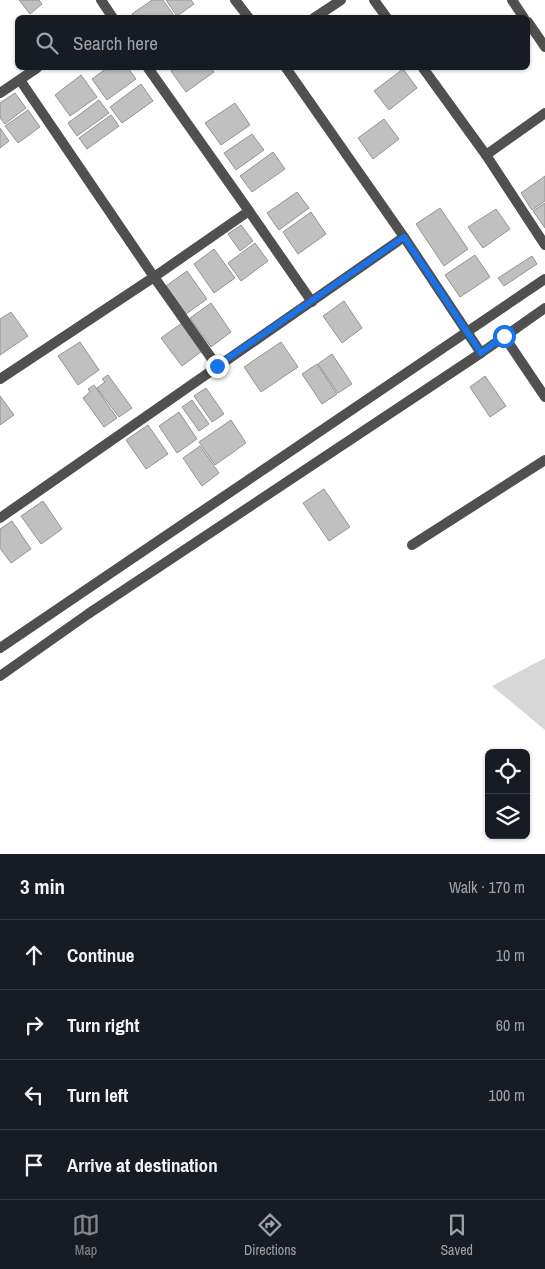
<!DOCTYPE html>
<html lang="en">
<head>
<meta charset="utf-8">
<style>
	body { margin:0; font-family:"Archivo Narrow",sans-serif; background:#242831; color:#f1f3f6 }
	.controls { position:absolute; right:15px; bottom:15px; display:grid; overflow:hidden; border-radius:8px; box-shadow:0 1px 4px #0004 }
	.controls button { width:45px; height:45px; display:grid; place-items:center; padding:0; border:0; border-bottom:1px solid #363941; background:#171b24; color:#f1f3f6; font:25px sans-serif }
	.stop { position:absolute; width:15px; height:15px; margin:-11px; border:4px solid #1a73e8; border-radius:50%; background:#fff }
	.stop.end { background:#1a73e8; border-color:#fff; box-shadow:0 1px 5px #0008 }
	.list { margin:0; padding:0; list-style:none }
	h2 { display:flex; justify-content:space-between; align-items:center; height:65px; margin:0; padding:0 20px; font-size:21px }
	h2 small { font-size:16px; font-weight:400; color:#9ea1a6 }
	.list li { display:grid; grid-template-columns:32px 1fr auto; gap:15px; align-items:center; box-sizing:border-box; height:70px; padding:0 20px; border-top:1px solid #363941 }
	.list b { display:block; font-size:19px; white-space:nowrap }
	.list em { font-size:16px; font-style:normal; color:#9ea1a6 }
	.icon { flex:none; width:28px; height:28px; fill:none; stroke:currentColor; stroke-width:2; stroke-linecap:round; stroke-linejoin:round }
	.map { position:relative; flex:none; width:545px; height:854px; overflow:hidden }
	.search { position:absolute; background:#171b24; box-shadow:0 1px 4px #0004; left:15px; right:15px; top:15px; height:55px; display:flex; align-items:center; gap:12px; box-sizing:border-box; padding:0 18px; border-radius:8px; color:#9ea1a6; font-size:19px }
	.sheet { height:345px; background:#171b24 }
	nav { display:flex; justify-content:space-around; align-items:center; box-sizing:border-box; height:70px; border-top:1px solid #363941; background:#171b24; font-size:14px; color:#9ea1a6 }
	nav a { display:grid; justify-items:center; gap:2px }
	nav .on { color:#858687 }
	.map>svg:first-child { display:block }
</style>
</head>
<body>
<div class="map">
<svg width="545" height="854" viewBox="0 0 545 854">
	<rect width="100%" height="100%" fill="#fff"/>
	<path fill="#d7d7d7" d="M545,658V730L492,686Z"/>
	<g fill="#c0c0c0" stroke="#949494">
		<path d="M19,0H39L42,4L30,14Z"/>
		<path d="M152,0H163L175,17L134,18L132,14Z"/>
		<path d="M166,0H191L194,4L177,16Z"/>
		<path d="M107,68H128L136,79L107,100L92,79Z"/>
		<path d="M176,68H211L214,72L186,92L171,71Z"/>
		<path d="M403,69L417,88L389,110L374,91Z"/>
		<path d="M81,75L97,97L70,116L55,95Z"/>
		<path d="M141,84L153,101L122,123L110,107Z"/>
		<path d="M15,93L26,108L5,124L0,118V103Z"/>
		<path d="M99,100L109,113L77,136L68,123Z"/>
		<path d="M235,103L250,125L221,145L205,123Z"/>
		<path d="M28,110L40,127L18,143L5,126Z"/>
		<path d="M111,115L119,126L87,149L79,138Z"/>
		<path d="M384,119L399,139L373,159L358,138Z"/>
		<path d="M0,128L9,141L0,148Z"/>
		<path d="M252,134L264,150L236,170L224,153Z"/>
		<path d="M273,152L285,169L252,192L240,176Z"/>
		<path d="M545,176V201L532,210L521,193Z"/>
		<path d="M297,192L309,208L279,230L267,213Z"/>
		<path d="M545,203V228L533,211Z"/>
		<path d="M440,208L468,249L444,266L416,224Z"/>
		<path d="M496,209L510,229L483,248L468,227Z"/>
		<path d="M311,212L326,234L298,254L283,232Z"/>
		<path d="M241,225L253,241L240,251L228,234Z"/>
		<path d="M255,243L268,261L241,281L228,263Z"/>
		<path d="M214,249L235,278L214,293L194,264Z"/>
		<path d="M475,255L490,277L460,297L445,275Z"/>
		<path d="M532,256L537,264L504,286L498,278Z"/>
		<path d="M187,271L207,299L186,314L166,286Z"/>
		<path d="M344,301L362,328L342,343L323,316Z"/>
		<path d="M211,303L231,332L211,347L190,318Z"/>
		<path d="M11,312L28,336L0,355V319Z"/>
		<path d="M182,323L202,351L182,366L161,338Z"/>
		<path d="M80,342L99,370L78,385L58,356Z"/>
		<path d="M281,342L298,367L261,392L244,367Z"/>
		<path d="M332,354L352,384L338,393L318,364Z"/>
		<path d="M317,364L337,394L322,404L302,374Z"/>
		<path d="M108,375L132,408L119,417L97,388L105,382L102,379Z"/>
		<path d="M485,376L506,406L490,417L470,387Z"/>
		<path d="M94,385L117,418L104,427L83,398L90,392L88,389Z"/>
		<path d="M206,388L224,414L212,422L194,396Z"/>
		<path d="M0,396L14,415L0,425Z"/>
		<path d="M192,400L209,424L199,431L182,407Z"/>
		<path d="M179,412L197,439L177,453L159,426Z"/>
		<path d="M231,420L246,443L215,465L199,442Z"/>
		<path d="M148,425L168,454L146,469L126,440Z"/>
		<path d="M200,446L219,473L202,486L183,458Z"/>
		<path d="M324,489L350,527L329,541L303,503Z"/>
		<path d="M43,501L62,529L41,544L21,516Z"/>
		<path d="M12,521L31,549L11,563L0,548V529Z"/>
	</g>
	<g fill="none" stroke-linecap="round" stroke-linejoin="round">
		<g stroke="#505050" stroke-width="10">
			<path d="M101,0L113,18"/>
			<path d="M235,0L249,18"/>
			<path d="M374,0L387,18"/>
			<path d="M512,0L524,18"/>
			<path d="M314,18L341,0"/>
			<path d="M528,22L545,47"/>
			<path d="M148,68L249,211"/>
			<path d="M286,68L404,237"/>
			<path d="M423,68L486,155L545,245"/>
			<path d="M20,80L154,277L249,211L312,302"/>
			<path d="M0,93L37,68"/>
			<path d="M486,155L545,113"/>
			<path d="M504,336L545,397"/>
			<path d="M0,379L154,277L217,366"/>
			<path d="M0,518L404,237L481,353"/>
			<path d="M412,545L545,460"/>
			<path d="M0,648L545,279"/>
			<path d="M0,676L88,614L481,353L545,308"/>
		</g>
	</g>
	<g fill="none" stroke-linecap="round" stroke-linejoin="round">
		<path stroke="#1a73e8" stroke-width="6" d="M217,366L404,237L481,353L504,336"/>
	</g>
</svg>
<div class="controls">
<button><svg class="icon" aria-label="locate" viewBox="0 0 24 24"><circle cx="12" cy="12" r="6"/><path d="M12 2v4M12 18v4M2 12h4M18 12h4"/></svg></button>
<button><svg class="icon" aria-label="layers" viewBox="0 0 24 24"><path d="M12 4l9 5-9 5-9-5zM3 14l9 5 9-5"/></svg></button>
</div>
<div class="stop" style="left:504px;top:336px"></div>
<div class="stop end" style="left:217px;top:366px"></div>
<div class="search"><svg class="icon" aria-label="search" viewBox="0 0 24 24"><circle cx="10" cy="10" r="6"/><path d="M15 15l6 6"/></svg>Search here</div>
</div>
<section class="sheet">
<h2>3 min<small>Walk · 170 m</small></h2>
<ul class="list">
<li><svg class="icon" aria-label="ahead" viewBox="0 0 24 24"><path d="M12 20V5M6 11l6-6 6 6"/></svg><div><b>Continue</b></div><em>10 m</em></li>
<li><svg class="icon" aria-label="right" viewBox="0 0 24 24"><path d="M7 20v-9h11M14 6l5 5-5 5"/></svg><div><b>Turn right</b></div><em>60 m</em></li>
<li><svg class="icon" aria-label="left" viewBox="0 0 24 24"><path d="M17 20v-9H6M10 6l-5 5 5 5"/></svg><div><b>Turn left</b></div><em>100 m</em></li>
<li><svg class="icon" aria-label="arrive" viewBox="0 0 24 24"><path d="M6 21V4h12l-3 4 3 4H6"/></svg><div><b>Arrive at destination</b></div></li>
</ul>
</section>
<nav>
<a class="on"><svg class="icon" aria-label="map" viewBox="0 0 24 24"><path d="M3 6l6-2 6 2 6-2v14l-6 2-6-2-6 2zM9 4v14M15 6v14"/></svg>Map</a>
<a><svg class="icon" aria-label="directions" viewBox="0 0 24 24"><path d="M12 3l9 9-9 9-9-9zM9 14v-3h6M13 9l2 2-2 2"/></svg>Directions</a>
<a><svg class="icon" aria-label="saved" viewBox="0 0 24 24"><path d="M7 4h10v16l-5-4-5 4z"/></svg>Saved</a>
</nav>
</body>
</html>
